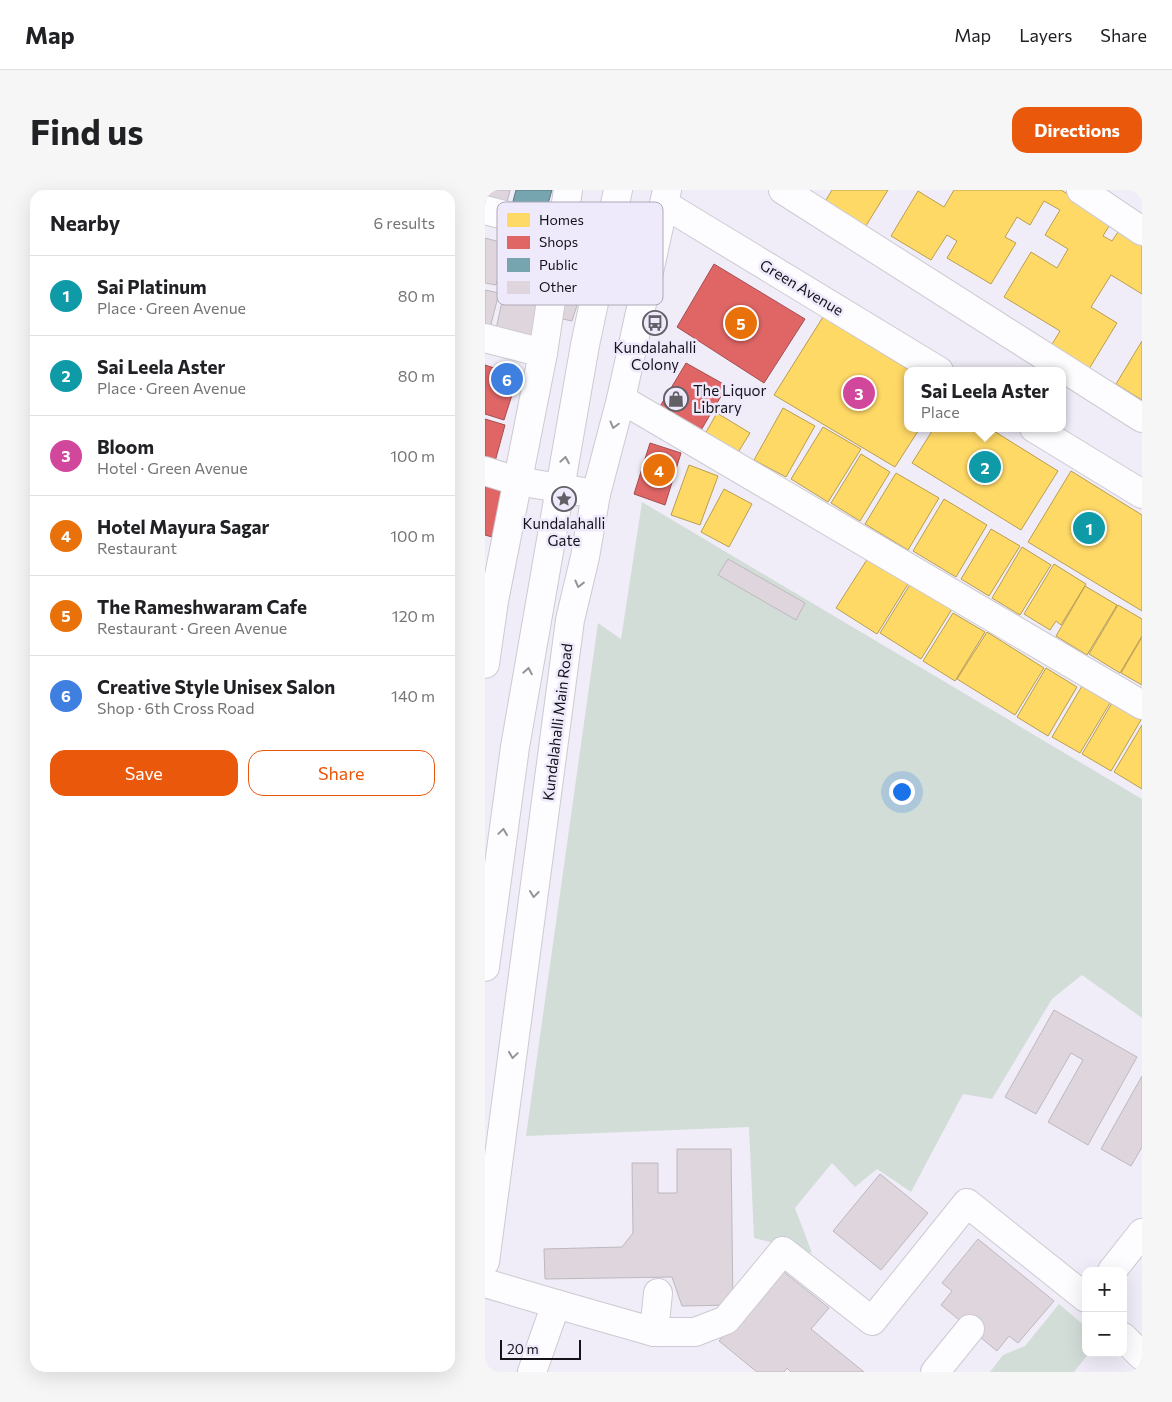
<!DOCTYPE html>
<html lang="en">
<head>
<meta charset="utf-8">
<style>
	body { margin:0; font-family:Commissioner,sans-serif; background:#f6f6f6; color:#202124 }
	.controls { position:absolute; right:15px; bottom:15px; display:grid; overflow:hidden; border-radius:10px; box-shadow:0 5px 20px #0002 }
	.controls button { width:45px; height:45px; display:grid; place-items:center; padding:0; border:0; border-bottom:1px solid #e0e0e0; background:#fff; color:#202124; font:25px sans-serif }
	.scale { position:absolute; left:15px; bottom:12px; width:81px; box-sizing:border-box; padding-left:5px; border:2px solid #151319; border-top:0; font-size:14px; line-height:18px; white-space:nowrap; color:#151319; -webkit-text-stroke:4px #efe9fc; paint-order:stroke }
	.you { position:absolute; left:416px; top:601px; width:18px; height:18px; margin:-12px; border:4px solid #fff; border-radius:50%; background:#1a73e8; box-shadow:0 0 0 8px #1a73e833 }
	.badge { display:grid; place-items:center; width:32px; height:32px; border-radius:50%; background:#ea580c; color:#fff; font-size:16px; font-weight:700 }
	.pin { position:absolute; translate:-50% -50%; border:2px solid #fff; box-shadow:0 1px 5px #0006 }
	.popup { position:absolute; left:419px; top:177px; width:162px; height:65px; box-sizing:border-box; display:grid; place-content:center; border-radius:10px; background:#fff; filter:drop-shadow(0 1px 4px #0005); font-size:16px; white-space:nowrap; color:#757577 }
	.popup b { font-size:19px; color:#202124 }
	.popup::after { content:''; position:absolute; left:50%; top:100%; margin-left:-10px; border:10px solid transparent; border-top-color:#fff }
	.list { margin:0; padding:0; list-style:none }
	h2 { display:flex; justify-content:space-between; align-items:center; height:65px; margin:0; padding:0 20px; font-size:21px }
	h2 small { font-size:16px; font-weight:400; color:#757577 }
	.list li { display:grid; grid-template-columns:32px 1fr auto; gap:15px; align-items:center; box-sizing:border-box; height:80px; padding:0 20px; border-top:1px solid #e0e0e0 }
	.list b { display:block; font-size:19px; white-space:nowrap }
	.list p { margin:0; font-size:16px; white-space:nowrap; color:#757577 }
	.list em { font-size:16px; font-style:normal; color:#757577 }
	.actions { display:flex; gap:10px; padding:15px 20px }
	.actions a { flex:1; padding:11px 0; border:1px solid #ea580c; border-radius:15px; text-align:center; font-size:18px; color:#ea580c }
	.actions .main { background:#ea580c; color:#fff }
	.map { position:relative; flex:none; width:657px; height:1182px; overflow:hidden; border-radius:15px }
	header { display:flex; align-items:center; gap:30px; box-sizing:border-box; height:70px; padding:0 25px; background:#fff; border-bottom:1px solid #e0e0e0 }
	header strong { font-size:24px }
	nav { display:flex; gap:28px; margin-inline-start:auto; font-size:18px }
	.intro { display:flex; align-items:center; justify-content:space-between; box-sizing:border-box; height:120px; padding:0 30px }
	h1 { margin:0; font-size:35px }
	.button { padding:12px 22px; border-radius:15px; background:#ea580c; color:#fff; font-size:18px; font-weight:700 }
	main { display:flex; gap:30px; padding:0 30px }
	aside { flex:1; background:#fff; border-radius:15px; box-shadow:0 5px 20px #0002 }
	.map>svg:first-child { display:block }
</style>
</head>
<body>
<header>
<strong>Map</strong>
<nav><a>Map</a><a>Layers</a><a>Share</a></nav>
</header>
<div class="intro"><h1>Find us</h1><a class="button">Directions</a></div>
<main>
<aside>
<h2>Nearby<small>6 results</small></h2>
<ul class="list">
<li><span class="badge" style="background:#0f9aa8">1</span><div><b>Sai Platinum</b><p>Place · Green Avenue</p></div><em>80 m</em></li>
<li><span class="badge" style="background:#0f9aa8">2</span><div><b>Sai Leela Aster</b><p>Place · Green Avenue</p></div><em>80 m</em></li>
<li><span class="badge" style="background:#d1479c">3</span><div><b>Bloom</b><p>Hotel · Green Avenue</p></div><em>100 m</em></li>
<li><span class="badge" style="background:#e8710a">4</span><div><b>Hotel Mayura Sagar</b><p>Restaurant</p></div><em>100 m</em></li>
<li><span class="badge" style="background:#e8710a">5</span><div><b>The Rameshwaram Cafe</b><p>Restaurant · Green Avenue</p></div><em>120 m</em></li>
<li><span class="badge" style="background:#3f7fe0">6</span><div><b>Creative Style Unisex Salon</b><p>Shop · 6th Cross Road</p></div><em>140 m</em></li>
</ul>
<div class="actions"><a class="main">Save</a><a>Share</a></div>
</aside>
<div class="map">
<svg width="657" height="1182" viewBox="0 0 657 1182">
	<rect width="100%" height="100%" fill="#f0edf8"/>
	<g fill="#d3ddd8">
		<path d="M157,312L657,609V828L597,785L567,809L507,909L478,904L426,1002L392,979L370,997L347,973L310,1018L327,1063L269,1048L264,937L41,946L113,433L136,449Z"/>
		<path d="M574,1114L601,1137V1163H604L589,1182H505L518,1165L540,1156Z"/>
	</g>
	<g fill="#ffd966" stroke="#b99e4f">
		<path d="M347,0H403L379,39L338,15Z"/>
		<path d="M469,0H576L627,31L618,46L627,51L635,39L657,52V104L626,85L606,117L632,133L604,179L566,156L575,141L519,107L546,62L572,78L583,59L560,45L575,20L559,11L545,35L532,27L520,47L531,53L506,94L462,68L472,51L462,45L446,70L406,46L433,1L459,17Z"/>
		<path d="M338,127L426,181H422V238H435L410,277L289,205Z"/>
		<path d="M657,151V210L631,194Z"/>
		<path d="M298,218L330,236L301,287L269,270Z"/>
		<path d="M232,223L265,243L252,264L220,244Z"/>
		<path d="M338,237L376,259L343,312L306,289Z"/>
		<path d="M449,238H504L573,281L536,340L427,273Z"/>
		<path d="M376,264L405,282L375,331L346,313Z"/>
		<path d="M204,275L233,286L215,335L186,325Z"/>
		<path d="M586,281L657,325V421L543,352Z"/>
		<path d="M411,283L454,308L423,360L380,334Z"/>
		<path d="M239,299L267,314L244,357L216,342Z"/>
		<path d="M459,309L502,335L471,387L428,361Z"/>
		<path d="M506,339L535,356L504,406L476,389Z"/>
		<path d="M537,357L566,375L535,425L507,408Z"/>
		<path d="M383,368L423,394L392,444L351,418Z"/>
		<path d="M569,374L601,394L576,435L571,431L565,440L539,424Z"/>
		<path d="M426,393L467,419L436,469L395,443Z"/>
		<path d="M600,396L632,415L602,465L571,446Z"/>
		<path d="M633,415L657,429V446L635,483L604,464Z"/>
		<path d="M468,423L500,442L470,491L438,471Z"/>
		<path d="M502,442L559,478L530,525L472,489Z"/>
		<path d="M657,447V495L636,483Z"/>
		<path d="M561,478L592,497L563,546L532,527Z"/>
		<path d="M597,496L625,513L595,563L567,547Z"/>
		<path d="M627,513L656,530L626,581L597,564Z"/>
		<path d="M657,535V599L629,582Z"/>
	</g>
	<g fill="#e06666" stroke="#a34d4f">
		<path d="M28,56L65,65L55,106L19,98Z"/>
		<path d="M229,74L320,129L279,193L192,137Z"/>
		<path d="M201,173L242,196L212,247L171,223Z"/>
		<path d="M0,175L33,186L19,230L0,224Z"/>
		<path d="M0,229L20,235L8,279L0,277Z"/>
		<path d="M165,253L196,263L180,315L149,304Z"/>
		<path d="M0,296L19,301L7,347L0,345Z"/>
	</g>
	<path fill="#76a5af" stroke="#597982" d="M31,0H67L59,28L26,19Z"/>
	<g fill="#dfd5dd" stroke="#bdb8be">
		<path d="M0,0H25L21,16L0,11Z"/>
		<path d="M0,48L22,54L11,95L0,93Z"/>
		<path d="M0,100L14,103L4,142L0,141Z"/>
		<path d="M19,102L55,110L46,152L10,144Z"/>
		<path d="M79,108L93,112L87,131L73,128Z"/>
		<path d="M243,369L320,413L311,430L233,385Z"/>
		<path d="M569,820L652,867L603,955L563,932L598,870L586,863L551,924L520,907Z"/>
		<path d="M657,886V957L646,976L616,959Z"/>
		<path d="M192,959H246L248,1115L197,1116L187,1087L60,1089L59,1059L137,1057L148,1043L147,973H173V1003H192Z"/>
		<path d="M395,984L443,1023L396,1080L348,1041Z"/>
		<path d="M493,1049L569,1111L533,1153L524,1146L512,1161L456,1115L467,1101L457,1093Z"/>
		<path d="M294,1078L344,1118L326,1139L379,1182H306L302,1178L299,1182H272L234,1151Z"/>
	</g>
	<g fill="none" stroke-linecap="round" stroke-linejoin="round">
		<defs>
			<g id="minor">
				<path d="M298,0L657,228"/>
				<path d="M596,0L657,41"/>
				<path d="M179,14L454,181"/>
				<path d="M0,20L122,52"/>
				<path d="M0,148L58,163"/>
				<path d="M136,209L657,515"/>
				<path d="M549,238L657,304"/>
				<path d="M0,281L32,291L111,304"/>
				<path d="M0,474L9,411L58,163L83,0"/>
				<path d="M627,1081L657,1043"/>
				<path d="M0,1093L71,1114"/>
				<path d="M169,1142H210L241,1130L298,1061L387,1131L482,1013L601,1108"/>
				<path d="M638,1147L657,1166"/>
				<path d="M47,1182L71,1114L169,1142L173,1103"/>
				<path d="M450,1182L485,1139"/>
			</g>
			<g id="major">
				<path d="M0,777L30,557L100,155L133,0"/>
				<path d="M0,1072L85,430L100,367L111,304L136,209L182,0"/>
			</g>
		</defs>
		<use href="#minor" stroke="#cccad2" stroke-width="30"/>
		<use href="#major" stroke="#cccad2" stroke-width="30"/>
		<use href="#minor" stroke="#fdfcfe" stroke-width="28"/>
		<use href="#major" stroke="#fdfcfe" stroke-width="28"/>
	</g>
	<defs><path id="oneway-chevron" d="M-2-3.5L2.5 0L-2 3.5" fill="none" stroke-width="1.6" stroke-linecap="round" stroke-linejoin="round" transform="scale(1.25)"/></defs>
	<g stroke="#959397">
		<use href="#oneway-chevron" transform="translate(129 235) rotate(105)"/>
		<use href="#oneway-chevron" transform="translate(80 270) rotate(-80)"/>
		<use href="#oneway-chevron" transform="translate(94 394) rotate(104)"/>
		<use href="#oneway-chevron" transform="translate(43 481) rotate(-80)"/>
		<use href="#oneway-chevron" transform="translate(18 642) rotate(-82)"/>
		<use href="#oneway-chevron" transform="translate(49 704) rotate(97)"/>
		<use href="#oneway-chevron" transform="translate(28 865) rotate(98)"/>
	</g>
	<defs>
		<symbol id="bus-ring" viewBox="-11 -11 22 22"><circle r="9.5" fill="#efe9fc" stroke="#625f67" stroke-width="1.5"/><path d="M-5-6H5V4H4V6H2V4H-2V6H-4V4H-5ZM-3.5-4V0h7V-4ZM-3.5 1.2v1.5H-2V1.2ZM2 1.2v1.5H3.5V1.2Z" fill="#625f67"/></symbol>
		<symbol id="shop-ring" viewBox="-11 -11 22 22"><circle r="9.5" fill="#efe9fc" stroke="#625f67" stroke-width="1.5"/><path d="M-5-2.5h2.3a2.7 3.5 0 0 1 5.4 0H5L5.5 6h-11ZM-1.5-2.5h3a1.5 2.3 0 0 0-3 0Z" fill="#625f67"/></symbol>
		<symbol id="sight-ring" viewBox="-11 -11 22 22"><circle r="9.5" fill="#efe9fc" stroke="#625f67" stroke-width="1.5"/><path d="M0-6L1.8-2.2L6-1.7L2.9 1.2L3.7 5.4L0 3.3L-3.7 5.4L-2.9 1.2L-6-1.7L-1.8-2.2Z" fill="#625f67"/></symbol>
	</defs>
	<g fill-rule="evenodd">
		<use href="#bus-ring" x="156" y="119" width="28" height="28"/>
		<use href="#shop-ring" x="177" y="195" width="28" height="28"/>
		<use href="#sight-ring" x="65" y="295" width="28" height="28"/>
	</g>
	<g text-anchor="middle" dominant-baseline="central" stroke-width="5" stroke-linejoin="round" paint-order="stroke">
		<g font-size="15" fill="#151319" stroke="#efe9fc">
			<text transform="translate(317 97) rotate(31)">Green Avenue</text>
			<text transform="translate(72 532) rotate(-83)">Kundalahalli Main Road</text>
		</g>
		<g font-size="15" fill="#151319" stroke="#efe9fc">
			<text x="170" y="157">Kundalahalli<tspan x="170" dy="17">Colony</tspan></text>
			<text x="208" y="200" text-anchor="start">The Liquor<tspan x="208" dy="17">Library</tspan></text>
			<text x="79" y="333">Kundalahalli<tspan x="79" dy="17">Gate</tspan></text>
		</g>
	</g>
	<rect x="12" y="12" width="166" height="103" rx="8" fill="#efe9fc" stroke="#aea9b8" stroke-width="1"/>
	<rect x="22" y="23" width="23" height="14" fill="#ffd966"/>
	<rect x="22" y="46" width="23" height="13" fill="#e06666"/>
	<rect x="22" y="68" width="23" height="14" fill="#76a5af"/>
	<rect x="22" y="91" width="23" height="13" fill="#dfd5dd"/>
	<g font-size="14" fill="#151319">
		<text x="54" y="35">Homes</text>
		<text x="54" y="57">Shops</text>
		<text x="54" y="80">Public</text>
		<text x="54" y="102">Other</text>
	</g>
</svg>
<div class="controls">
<button>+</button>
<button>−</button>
</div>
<div class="scale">20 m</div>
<div class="you"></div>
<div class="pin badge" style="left:604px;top:338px;background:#0f9aa8">1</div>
<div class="pin badge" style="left:500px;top:277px;background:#0f9aa8">2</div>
<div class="popup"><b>Sai Leela Aster</b>Place</div>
<div class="pin badge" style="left:374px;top:203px;background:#d1479c">3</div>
<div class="pin badge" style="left:174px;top:280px;background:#e8710a">4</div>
<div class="pin badge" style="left:256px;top:133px;background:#e8710a">5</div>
<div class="pin badge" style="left:22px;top:189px;background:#3f7fe0">6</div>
</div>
</main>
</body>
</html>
